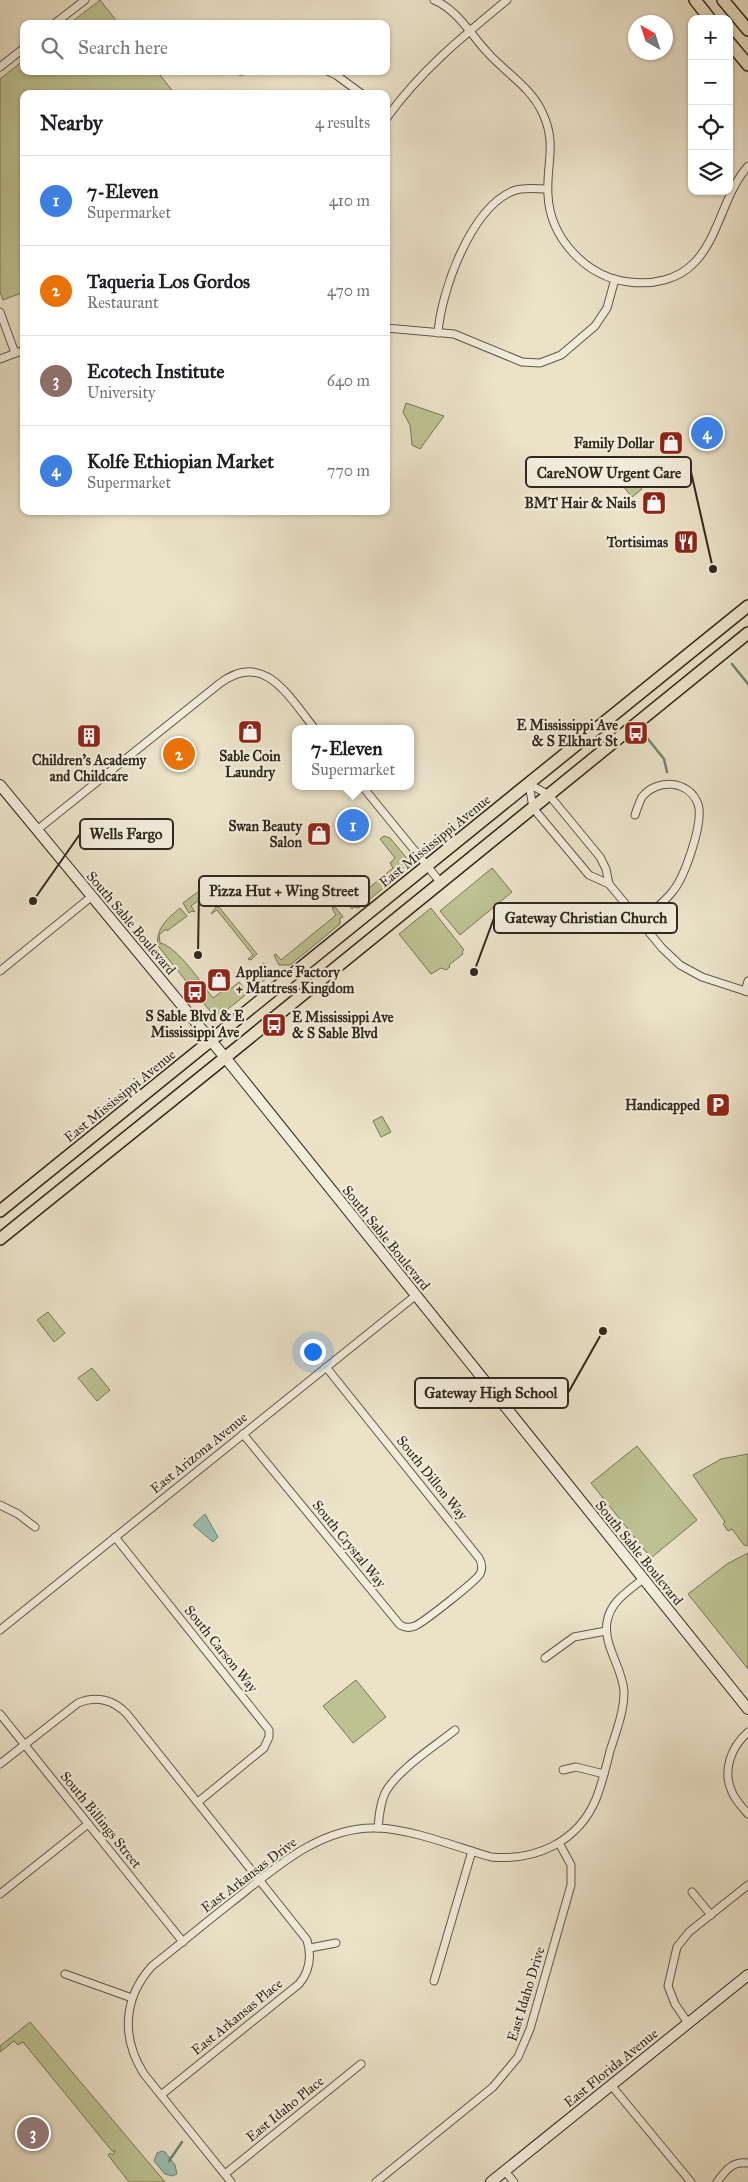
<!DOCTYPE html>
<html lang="en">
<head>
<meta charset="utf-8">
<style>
	body { margin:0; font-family:"IM FELL Great Primer",serif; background:#f2f2f2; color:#202124 }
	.controls { position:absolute; right:15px; top:15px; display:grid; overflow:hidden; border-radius:10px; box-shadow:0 1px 4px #0004 }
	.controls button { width:45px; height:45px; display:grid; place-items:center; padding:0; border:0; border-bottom:1px solid #e0e0e0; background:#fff; color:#202124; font:25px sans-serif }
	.compass { position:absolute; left:628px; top:15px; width:45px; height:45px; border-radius:50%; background:#fff; box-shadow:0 1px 4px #0004; rotate:321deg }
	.you { position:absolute; left:312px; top:1351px; width:18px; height:18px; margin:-12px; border:4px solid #fff; border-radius:50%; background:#1a73e8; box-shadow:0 0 0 8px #1a73e833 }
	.badge { display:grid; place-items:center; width:32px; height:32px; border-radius:50%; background:#1a73e8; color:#fff; font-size:16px; font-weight:700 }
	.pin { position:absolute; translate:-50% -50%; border:2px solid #fff; box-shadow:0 1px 5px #0006 }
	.popup { position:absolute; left:292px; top:725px; width:122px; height:65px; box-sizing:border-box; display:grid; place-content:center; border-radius:10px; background:#fff; filter:drop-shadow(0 1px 4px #0005); font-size:16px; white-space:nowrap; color:#757577 }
	.popup b { font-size:19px; color:#202124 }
	.popup::after { content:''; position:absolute; left:50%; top:100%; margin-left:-10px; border:10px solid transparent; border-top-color:#fff }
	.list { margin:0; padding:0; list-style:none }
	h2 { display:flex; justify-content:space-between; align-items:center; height:65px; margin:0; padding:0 20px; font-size:21px }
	h2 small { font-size:16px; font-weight:400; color:#757577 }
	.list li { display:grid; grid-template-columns:32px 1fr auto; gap:15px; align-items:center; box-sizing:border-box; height:90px; padding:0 20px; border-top:1px solid #e0e0e0 }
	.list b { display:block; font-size:19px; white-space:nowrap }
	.list p { margin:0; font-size:16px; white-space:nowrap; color:#757577 }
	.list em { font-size:16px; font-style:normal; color:#757577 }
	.icon { flex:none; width:28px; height:28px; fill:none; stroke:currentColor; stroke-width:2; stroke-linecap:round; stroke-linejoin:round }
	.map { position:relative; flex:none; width:748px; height:2182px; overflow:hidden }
	.search { position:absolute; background:#fff; box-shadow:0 1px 4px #0004; left:20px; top:20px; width:370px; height:55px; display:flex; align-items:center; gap:12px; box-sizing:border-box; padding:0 18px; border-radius:10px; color:#757577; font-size:19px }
	.panel { position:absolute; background:#fff; box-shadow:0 1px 4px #0004; left:20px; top:90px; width:370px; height:425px; border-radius:10px }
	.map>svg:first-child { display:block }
</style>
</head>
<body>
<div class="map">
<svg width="748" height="2182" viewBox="0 0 748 2182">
	<rect width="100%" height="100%" fill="#ebe2c8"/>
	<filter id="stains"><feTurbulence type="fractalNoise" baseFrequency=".004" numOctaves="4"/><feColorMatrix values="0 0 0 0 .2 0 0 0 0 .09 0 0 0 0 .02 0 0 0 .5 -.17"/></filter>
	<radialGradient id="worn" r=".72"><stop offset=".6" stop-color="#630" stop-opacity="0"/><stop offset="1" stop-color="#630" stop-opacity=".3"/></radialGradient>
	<g fill="#bdc292" stroke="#767558">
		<path d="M100,0L119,24H69Z"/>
		<path d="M24,60V71H157L175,94H24V292L3,300L0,292V79Z"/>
		<path d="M406,403L444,416L420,449L412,445L410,425L403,412Z"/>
		<path d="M622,465L642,489L632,497L612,473Z"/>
		<path d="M384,836L390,838L409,861V867L359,908L354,907L352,909L346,902V899L351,903L393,868L390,863L395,858L380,839Z"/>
		<path d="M492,868L512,892L460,935L440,911Z"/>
		<path d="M203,888L210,899L206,900L203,897L191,906L195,912L192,911L189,913L183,903Z"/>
		<path d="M216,907H219L257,954L251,960L248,959L253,955L217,910L211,914Z"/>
		<path d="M333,907L336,908L343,917L340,918V924L290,965H279L274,955L276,954L281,960L336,915L332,908Z"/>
		<path d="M180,908L187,916L167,931L166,929L159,935L160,943C177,946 202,984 213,998L225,989L228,991L239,982L248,993L219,1016H214L158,946C155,929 168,918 180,908Z"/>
		<path d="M431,908L464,950L462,952L463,954L449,965L450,967L446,970L441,968L431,974L399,934Z"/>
		<path d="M264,963L271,972L268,973L267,978L252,990L243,979L247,976L252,981L265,970L261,965Z"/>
		<path d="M382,1116L391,1132L381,1137L373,1121Z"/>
		<path d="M48,1312L65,1333L54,1342L37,1320Z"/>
		<path d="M92,1368L110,1390L97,1401L78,1378Z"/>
		<path d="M637,1446L697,1520L651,1558L591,1483Z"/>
		<path d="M748,1454V1546L744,1545L732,1529L728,1531L723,1524L725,1522L693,1475L721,1459Z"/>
		<path d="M748,1553V1669L688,1594L727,1564Z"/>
		<path d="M356,1680L386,1717L353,1743L323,1706Z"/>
		<path d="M30,2022L165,2182H129L108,2155L110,2153L113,2155L115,2151H112L23,2042L18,2045L14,2041L0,2052V2046Z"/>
	</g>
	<g fill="#99bfaf" stroke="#6f8375">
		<path d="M205,1514L218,1537L213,1542L193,1525Z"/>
		<path d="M162,2151L165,2152L175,2165L177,2174L172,2176L165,2174L154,2161L157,2153Z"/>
	</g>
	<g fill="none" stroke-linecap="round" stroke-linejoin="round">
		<g stroke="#6f8375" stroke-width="2.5">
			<path d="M732,664L748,684"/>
			<path d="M644,734L664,759L667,772"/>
			<path d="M169,2161L182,2142"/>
		</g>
		<defs>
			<g id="street">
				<path d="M434,0C458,10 471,35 488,53C506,73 532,88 543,114C557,144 546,165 548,195C550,238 586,277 629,282C653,285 678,280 695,262C719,237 724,193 748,166"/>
				<path d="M54,24L85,0"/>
				<path d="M0,67L24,48"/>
				<path d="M240,71H242"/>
				<path d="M327,71L336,75L362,94"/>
				<path d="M386,119C419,72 463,36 507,0"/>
				<path d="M0,312L15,353"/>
				<path d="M386,328L454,334L522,362L540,363L561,355L595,326L607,308L615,279"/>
				<path d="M438,333C441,291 471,208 513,191C523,187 536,189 547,189"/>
				<path d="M0,359L24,350"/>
				<path d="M529,784L549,795L600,857L606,869L609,884L662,948L680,965L702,977L748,992"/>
				<path d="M529,784L533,808L589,875L609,884"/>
				<path d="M362,786L441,883"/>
				<path d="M635,815C637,809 639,803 642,797C657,778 689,780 698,804C704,822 685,876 673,891C664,903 651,912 639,921"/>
				<path d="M37,830L219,684C264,649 289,697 315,729"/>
				<path d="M0,971L91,897"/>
				<path d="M745,991L748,981"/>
				<path d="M243,1434L400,1625C405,1628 410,1628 415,1626C424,1622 476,1581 480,1574C483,1568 482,1563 479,1558L326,1367"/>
				<path d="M0,1505L18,1514L35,1527"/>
				<path d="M115,1537L269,1730V1737L264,1748L198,1802"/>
				<path d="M0,1630L415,1296"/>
				<path d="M545,1658L574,1637L606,1631"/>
				<path d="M0,1714L183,1942"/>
				<path d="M748,1732C731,1747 722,1771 732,1792C735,1800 742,1807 748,1814"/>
				<path d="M0,1764L78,1703C96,1695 114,1700 127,1714L307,1940C312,1957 310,1971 299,1984L161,2095"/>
				<path d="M563,1770L576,1767L604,1774"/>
				<path d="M378,1828C379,1816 380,1804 385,1793C398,1769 434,1747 455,1730"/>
				<path d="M692,1892L711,1915"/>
				<path d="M0,1894L88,1824"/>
				<path d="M310,1948L336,1943"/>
				<path d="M65,1974L132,1998"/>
				<path d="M434,1981L472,1851"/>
				<path d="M688,2023L675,2004L668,1986L677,1947L689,1932L748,1885"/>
				<path d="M611,2085L691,2182"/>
				<path d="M505,2171L514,2182"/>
				<path d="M225,2174L361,2064"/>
				<path d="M231,2182L144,2074C121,2038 123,1998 152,1966C179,1945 205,1923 232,1902C274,1869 320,1826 377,1828C412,1829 456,1847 491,1857C536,1861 578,1842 596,1799C602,1784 606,1767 610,1751C616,1732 624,1712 624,1692C623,1668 603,1646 607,1622C610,1602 628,1591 643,1579"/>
				<path d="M376,2182L493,2087L518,2057L530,2029L571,1885V1865L559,1843"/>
				<path d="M717,2182C726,2170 732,2161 748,2163"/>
			</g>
			<g id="secondary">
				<path d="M0,785L232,1066L748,1709"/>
				<path d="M491,2182L748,1975"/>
			</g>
			<g id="primary">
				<path d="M695,0L710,19"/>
				<path d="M723,0L748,30"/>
				<path d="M729,42L748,65"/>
				<path d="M0,1211L748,606"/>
				<path d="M0,1239L211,1069L748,633"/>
			</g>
		</defs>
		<use href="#street" stroke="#5f5648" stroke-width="9"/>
		<use href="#secondary" stroke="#30281e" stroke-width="12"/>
		<use href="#primary" stroke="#30281e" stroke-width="14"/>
		<use href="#street" stroke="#f2ecdb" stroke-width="7"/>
		<use href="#secondary" stroke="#f2ecdb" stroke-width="10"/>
		<use href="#primary" stroke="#ebe2c8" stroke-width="11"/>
	</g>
	<defs>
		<symbol id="shop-square" viewBox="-11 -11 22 22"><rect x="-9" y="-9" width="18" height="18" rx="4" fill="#8f2418" stroke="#f2ecdb"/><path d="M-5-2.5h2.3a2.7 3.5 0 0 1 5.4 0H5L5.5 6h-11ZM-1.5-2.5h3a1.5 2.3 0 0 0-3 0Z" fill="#fff"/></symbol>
		<symbol id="restaurant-square" viewBox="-11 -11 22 22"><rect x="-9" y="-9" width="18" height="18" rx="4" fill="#8f2418" stroke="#f2ecdb"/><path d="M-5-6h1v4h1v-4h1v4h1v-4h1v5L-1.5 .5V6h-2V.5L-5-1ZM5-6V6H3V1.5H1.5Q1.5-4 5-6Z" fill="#fff"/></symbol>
		<symbol id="bus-square" viewBox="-11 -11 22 22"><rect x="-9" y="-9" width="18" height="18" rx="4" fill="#8f2418" stroke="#f2ecdb"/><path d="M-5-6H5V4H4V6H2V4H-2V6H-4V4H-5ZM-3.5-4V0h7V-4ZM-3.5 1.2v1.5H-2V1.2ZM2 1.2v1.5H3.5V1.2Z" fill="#fff"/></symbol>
		<symbol id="building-square" viewBox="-11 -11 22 22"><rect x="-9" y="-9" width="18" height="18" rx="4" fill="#8f2418" stroke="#f2ecdb"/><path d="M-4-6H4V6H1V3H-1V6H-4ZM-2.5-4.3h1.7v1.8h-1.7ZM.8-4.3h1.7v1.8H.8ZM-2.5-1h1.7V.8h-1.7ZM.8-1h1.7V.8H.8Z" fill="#fff"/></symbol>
		<symbol id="parking-square" viewBox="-11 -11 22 22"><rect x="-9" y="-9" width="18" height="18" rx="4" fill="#8f2418" stroke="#f2ecdb"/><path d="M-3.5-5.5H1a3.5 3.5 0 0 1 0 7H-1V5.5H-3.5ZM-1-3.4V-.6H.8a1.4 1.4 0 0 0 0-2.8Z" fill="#fff"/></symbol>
	</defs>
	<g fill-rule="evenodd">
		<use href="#shop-square" x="657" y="429" width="28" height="28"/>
		<use href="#shop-square" x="640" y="489" width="28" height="28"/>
		<use href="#restaurant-square" x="672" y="528" width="28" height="28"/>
		<use href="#shop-square" x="236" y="718" width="28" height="28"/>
		<use href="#bus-square" x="622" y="719" width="28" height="28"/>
		<use href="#building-square" x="75" y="722" width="28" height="28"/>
		<use href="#shop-square" x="305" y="820" width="28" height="28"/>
		<use href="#shop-square" x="205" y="966" width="28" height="28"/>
		<use href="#bus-square" x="181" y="978" width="28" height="28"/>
		<use href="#bus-square" x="260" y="1011" width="28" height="28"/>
		<use href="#parking-square" x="704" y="1091" width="28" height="28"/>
	</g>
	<g text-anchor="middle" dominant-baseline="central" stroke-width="4.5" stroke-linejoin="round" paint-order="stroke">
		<g font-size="14" font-weight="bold" fill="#30281e" stroke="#f2ecdb" text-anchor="end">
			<text x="654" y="443">Family Dollar</text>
			<text x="636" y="503">BMT Hair &amp; Nails</text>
			<text x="668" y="542">Tortisimas</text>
			<text x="618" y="725">E Mississippi Ave<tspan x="618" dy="16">&amp; S Elkhart St</tspan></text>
			<text x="250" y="756" text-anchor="middle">Sable Coin<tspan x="250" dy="16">Laundry</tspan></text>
			<text x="89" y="760" text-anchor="middle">Children's Academy<tspan x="89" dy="16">and Childcare</tspan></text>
			<text x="302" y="826">Swan Beauty<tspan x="302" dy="16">Salon</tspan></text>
			<text x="236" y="972" text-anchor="start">Appliance Factory<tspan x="236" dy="16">+ Mattress Kingdom</tspan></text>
			<text x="195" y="1016" text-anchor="middle">S Sable Blvd &amp; E<tspan x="195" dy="16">Mississippi Ave</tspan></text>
			<text x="292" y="1017" text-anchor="start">E Mississippi Ave<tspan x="292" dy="16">&amp; S Sable Blvd</tspan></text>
			<text x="700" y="1105">Handicapped</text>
		</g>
		<g font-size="14" fill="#30281e" stroke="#f2ecdb">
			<text transform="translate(435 841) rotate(-39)">East Mississippi Avenue</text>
			<text transform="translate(131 923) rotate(50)">South Sable Boulevard</text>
			<text transform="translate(120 1096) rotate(-39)">East Mississippi Avenue</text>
			<text transform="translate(386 1238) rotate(51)">South Sable Boulevard</text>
			<text transform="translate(199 1453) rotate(-39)">East Arizona Avenue</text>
			<text transform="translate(432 1478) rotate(51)">South Dillon Way</text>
			<text transform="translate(349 1544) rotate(51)">South Crystal Way</text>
			<text transform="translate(639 1553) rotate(51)">South Sable Boulevard</text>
			<text transform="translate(221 1649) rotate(51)">South Carson Way</text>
			<text transform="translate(101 1820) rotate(51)">South Billings Street</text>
			<text transform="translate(249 1875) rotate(-37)">East Arkansas Drive</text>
			<text transform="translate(526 1994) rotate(-73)">East Idaho Drive</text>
			<text transform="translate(237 2017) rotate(-39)">East Arkansas Place</text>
			<text transform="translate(611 2068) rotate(-39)">East Florida Avenue</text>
			<text transform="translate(285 2109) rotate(-39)">East Idaho Place</text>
		</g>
	</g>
	<path fill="none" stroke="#30281e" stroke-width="2" d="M713 569L691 472M33 901L80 834M198 955L199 891M474 972L494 918M603 1331L568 1393"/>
	<g fill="#30281e" stroke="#f2ecdb" stroke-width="2">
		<circle cx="713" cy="569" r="5"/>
		<circle cx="33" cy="901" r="5"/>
		<circle cx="198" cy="955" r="5"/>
		<circle cx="474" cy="972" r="5"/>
		<circle cx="603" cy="1331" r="5"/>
	</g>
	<g fill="#f2ecdb" stroke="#30281e" stroke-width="2">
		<rect x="526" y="457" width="165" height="30" rx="5"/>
		<rect x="80" y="819" width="93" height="30" rx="5"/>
		<rect x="199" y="876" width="170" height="30" rx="5"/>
		<rect x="494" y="903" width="183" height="30" rx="5"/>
		<rect x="415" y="1378" width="153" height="30" rx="5"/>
	</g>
	<g font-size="15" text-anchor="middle" font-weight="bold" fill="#30281e">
		<text x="609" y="478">CareNOW Urgent Care</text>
		<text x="126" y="839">Wells Fargo</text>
		<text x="284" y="896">Pizza Hut + Wing Street</text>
		<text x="586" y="923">Gateway Christian Church</text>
		<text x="491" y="1398">Gateway High School</text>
	</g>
	<rect width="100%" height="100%" filter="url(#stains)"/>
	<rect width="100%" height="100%" fill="url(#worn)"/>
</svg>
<div class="controls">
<button>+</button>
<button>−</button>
<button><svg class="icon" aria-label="locate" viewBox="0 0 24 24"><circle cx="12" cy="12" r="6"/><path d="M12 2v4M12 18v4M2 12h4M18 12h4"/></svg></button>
<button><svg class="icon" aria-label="layers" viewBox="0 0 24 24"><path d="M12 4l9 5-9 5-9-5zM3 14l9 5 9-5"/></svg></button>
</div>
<svg class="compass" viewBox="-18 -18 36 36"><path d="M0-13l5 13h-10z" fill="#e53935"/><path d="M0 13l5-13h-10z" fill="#757577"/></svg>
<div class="you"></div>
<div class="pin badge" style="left:353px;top:825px;background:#3f7fe0">1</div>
<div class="popup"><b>7-Eleven</b>Supermarket</div>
<div class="pin badge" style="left:179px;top:754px;background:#e8710a">2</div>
<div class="pin badge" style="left:33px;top:2133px;background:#8d6e63">3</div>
<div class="pin badge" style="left:707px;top:433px;background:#3f7fe0">4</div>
<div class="search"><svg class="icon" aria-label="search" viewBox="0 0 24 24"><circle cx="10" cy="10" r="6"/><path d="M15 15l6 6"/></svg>Search here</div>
<section class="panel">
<h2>Nearby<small>4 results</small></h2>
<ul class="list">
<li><span class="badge" style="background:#3f7fe0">1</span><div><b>7-Eleven</b><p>Supermarket</p></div><em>410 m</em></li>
<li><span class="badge" style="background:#e8710a">2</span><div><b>Taqueria Los Gordos</b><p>Restaurant</p></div><em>470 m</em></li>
<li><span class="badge" style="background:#8d6e63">3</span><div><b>Ecotech Institute</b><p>University</p></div><em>640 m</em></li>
<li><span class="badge" style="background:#3f7fe0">4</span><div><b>Kolfe Ethiopian Market</b><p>Supermarket</p></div><em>770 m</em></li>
</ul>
</section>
</div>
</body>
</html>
